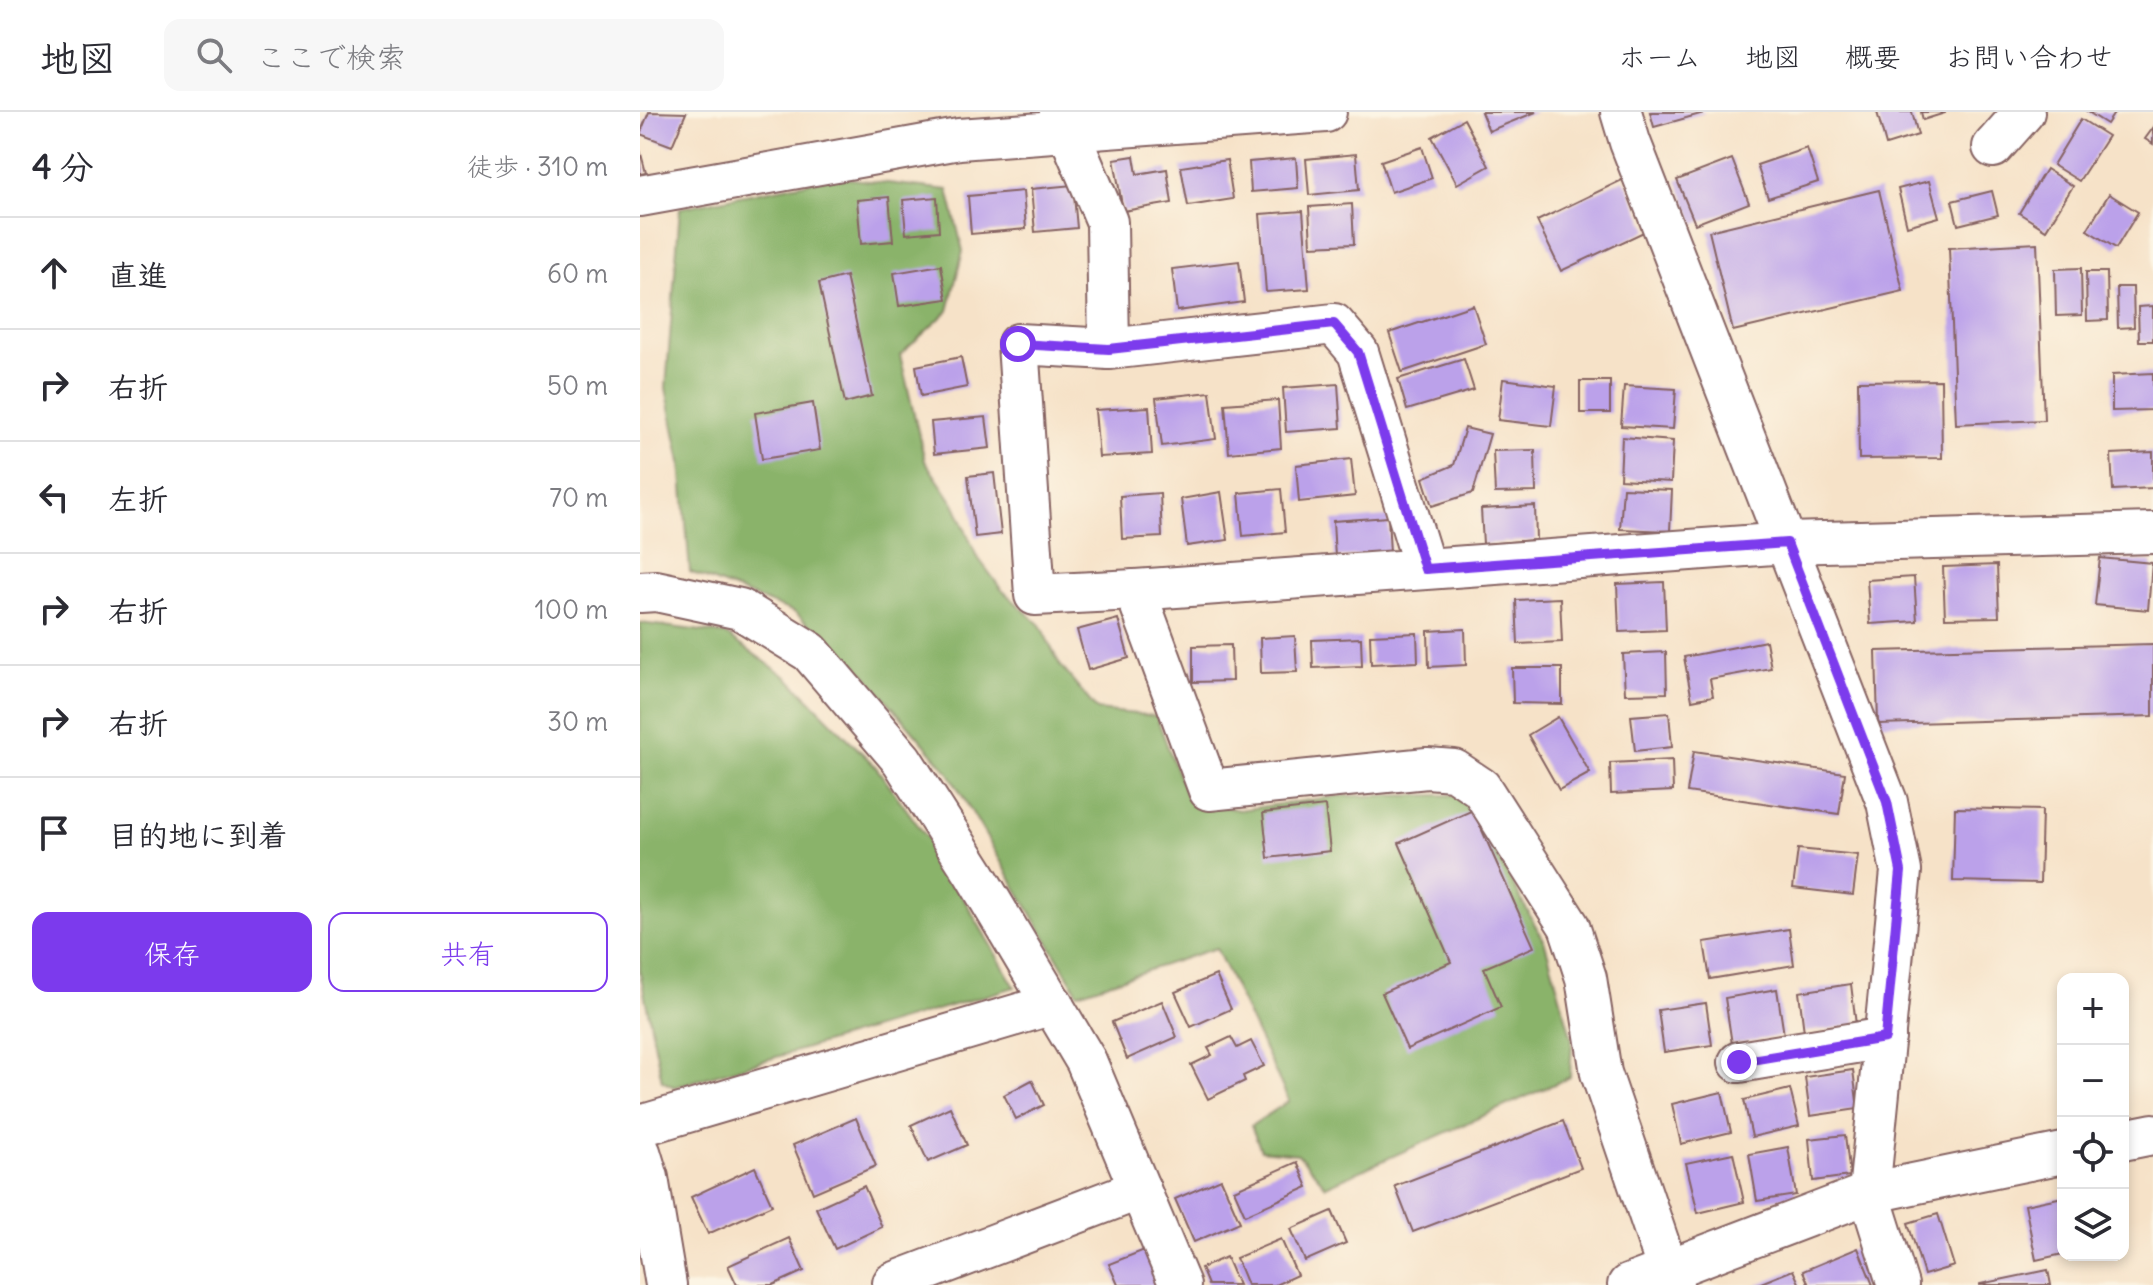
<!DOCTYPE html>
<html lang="ja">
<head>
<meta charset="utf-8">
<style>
	body { margin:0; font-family:Delius,"Klee One",sans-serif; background:#f7f7f7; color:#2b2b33 }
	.controls { position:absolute; right:24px; bottom:24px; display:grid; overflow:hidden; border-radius:16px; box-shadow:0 4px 12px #0003 }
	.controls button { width:72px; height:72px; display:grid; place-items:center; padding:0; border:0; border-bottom:2px solid #e1e1e2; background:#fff; color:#2b2b33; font:40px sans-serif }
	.stop { position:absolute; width:24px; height:24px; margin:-18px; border:6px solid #7c3aed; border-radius:50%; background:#fff }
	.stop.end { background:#7c3aed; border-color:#fff; box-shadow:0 2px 8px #0008 }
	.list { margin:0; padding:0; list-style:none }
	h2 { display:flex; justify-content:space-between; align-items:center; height:104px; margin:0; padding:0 32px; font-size:34px }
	h2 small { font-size:26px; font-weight:400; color:#7c7c81 }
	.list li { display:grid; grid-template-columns:52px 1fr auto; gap:24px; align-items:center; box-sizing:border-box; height:112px; padding:0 32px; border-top:2px solid #e1e1e2 }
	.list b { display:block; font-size:30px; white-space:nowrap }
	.list em { font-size:26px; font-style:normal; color:#7c7c81 }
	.actions { display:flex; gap:16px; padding:24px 32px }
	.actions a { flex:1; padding:18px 0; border:2px solid #7c3aed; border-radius:16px; text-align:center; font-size:28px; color:#7c3aed }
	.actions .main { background:#7c3aed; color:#fff }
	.icon { flex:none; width:44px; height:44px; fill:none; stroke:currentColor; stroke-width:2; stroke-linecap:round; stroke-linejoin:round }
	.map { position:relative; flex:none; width:1513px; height:1173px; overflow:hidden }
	header { display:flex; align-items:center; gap:48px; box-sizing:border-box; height:112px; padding:0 40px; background:#fff; border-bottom:2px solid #e1e1e2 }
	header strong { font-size:38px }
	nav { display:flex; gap:44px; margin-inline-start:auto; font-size:28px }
	.search { width:560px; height:72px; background:#f7f7f7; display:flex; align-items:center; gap:20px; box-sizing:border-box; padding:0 28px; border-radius:16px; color:#7c7c81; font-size:30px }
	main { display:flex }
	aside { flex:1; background:#fff }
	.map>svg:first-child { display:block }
</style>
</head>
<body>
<header>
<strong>地図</strong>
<div class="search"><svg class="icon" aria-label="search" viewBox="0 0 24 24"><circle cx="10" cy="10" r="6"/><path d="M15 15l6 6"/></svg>ここで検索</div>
<nav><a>ホーム</a><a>地図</a><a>概要</a><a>お問い合わせ</a></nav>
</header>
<main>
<aside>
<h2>4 分<small>徒歩 · 310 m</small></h2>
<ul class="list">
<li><svg class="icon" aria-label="ahead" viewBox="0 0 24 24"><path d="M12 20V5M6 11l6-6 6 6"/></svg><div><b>直進</b></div><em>60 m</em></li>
<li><svg class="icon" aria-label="right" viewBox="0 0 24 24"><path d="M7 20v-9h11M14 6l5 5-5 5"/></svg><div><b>右折</b></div><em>50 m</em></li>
<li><svg class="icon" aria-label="left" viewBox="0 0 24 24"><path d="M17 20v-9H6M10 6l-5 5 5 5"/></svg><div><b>左折</b></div><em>70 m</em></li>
<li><svg class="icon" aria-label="right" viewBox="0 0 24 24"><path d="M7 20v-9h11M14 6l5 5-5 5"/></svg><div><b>右折</b></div><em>100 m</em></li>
<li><svg class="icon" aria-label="right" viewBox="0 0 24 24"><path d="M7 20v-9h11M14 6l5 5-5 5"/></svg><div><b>右折</b></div><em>30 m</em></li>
<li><svg class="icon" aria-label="arrive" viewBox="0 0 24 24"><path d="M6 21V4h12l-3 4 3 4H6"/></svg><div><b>目的地に到着</b></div></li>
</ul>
<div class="actions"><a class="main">保存</a><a>共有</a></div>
</aside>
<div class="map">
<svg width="1513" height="1173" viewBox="0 0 1513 1173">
	<rect width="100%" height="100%" fill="#fcf5e5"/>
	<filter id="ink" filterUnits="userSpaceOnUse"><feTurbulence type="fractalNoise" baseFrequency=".0125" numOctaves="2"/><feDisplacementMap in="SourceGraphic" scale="16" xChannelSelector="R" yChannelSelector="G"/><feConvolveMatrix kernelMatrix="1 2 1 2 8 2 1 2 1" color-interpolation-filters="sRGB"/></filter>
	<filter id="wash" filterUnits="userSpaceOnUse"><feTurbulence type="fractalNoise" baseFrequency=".006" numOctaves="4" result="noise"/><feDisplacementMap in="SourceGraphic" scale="32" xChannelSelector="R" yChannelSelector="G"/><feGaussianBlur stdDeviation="1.8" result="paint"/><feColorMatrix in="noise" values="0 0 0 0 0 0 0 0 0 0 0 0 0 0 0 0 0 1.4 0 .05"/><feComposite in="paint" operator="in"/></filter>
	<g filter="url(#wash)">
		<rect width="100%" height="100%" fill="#f6e2c8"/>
		<g fill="#8ab36a" stroke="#6a694a" stroke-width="2">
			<path d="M195,65L308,78L323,139L308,199L260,243L285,349L316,395L336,443L362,478L400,513L420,553L457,598L516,604L548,688L599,698L699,684L824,683L905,831L932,927L930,965L686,1074L658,1042L621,1038L611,1014L649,989L576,836L438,881L309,661L217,553L154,500L50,460L41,350L26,276L40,96Z"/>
			<path d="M0,511L85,522L147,565L235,654L293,734L375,875L34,975L22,969L0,860Z"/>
		</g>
		<g id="blocks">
			<g fill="#bba1ea">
				<path d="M9,0L46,1L32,34L0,22Z"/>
				<path d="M841,0H896L849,19Z"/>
				<path d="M1010,0H1064V1L1014,15Z"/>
				<path d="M1237,0H1272L1278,23L1246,33Z"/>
				<path d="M1281,0H1305V1L1283,8Z"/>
				<path d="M1448,0H1475L1467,12Z"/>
				<path d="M824,7L849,54L817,72L792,25Z"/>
				<path d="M1441,7L1468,24L1439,69L1413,53Z"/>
				<path d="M1513,16V32L1505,27Z"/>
				<path d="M782,35L792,66L751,80L741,49Z"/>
				<path d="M1167,36L1178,70L1128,86L1117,53Z"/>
				<path d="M0,38L6,61L0,62Z"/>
				<path d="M716,42L719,78L669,83L666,47Z"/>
				<path d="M494,44L497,62L527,57L532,91L483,99L474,47Z"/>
				<path d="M656,46L658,76L611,80L609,50Z"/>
				<path d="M1092,47L1109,91L1055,112L1037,68Z"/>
				<path d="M587,48L593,87L548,94L541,55Z"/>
				<path d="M1406,57L1433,74L1406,118L1379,101Z"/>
				<path d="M984,67L1008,118L921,159L897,109Z"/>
				<path d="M1289,69L1299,105L1267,114L1258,77Z"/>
				<path d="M433,73L437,116L395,120L391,77Z"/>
				<path d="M1239,78L1263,179L1093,219L1069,119Z"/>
				<path d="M383,79L386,117L331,122L328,84Z"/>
				<path d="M1352,79L1358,103L1318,113L1312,89Z"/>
				<path d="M1469,82L1498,100L1476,136L1447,118Z"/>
				<path d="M249,85L253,129L221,132L217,88Z"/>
				<path d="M297,85L299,119L266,122L263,88Z"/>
				<path d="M712,92L714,132L671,134L669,95Z"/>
				<path d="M663,99L669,177L626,180L620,102Z"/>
				<path d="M1397,131L1404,308L1316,312L1309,136Z"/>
				<path d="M599,149L604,190L537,199L532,157Z"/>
				<path d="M301,153L307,187L259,194L254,161Z"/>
				<path d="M1441,156L1442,203L1416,204L1415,157Z"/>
				<path d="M1446,160H1467L1468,208L1447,209Z"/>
				<path d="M206,164L232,284L205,291L179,171Z"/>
				<path d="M1477,175H1493L1494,215L1478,216Z"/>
				<path d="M833,193L846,232L762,260L749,221Z"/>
				<path d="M1513,194V229H1499L1498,195Z"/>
				<path d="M321,245L327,275L281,284L276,254Z"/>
				<path d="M824,247L834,278L767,298L758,267Z"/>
				<path d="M1513,261V298L1472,299V263Z"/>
				<path d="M863,267L916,274L911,314L858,308Z"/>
				<path d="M1301,268L1302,346L1219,347L1218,269Z"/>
				<rect x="940" y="269" width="30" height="32"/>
				<path d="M698,272L701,316L646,320L643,276Z"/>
				<path d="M984,274L1036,277L1033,317L981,314Z"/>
				<path d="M570,280L576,327L522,334L516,286Z"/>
				<path d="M638,288L641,336L589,341L585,292Z"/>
				<path d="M173,291L180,338L122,347L115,301Z"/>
				<path d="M509,295L512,342L459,345L455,298Z"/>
				<path d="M346,305L350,336L294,342L291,310Z"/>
				<path d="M825,316L850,322L833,381L792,394L783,366L814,353Z"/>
				<path d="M982,325L1033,329L1031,370L980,367Z"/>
				<path d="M895,338L896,380L855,381L853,339Z"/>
				<path d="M1513,340V376L1473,378L1471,342Z"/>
				<path d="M711,347L715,384L659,390L656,353Z"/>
				<path d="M354,361L361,422L335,425L328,364Z"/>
				<path d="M983,376L1032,378L1030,419L980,417Z"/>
				<path d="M641,377L645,420L603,424L599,381Z"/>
				<path d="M581,380L588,428L547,434L541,387Z"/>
				<path d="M520,381L522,425L482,427L480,384Z"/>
				<path d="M895,394L896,428L843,432L841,397Z"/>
				<path d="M748,405L750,441L695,445L693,409Z"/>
				<path d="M1460,446L1512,451L1508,498L1455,493Z"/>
				<path d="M1357,453L1359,505L1305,506L1303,455Z"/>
				<path d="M1274,465L1277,509L1230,512L1227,468Z"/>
				<path d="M1024,470L1026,518L979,520L977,472Z"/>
				<path d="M920,486L922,530L878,532L876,488Z"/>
				<path d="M478,507L489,546L448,558L437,518Z"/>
				<path d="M825,517L826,553L789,555L788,519Z"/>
				<path d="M777,521L778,550L731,552L730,523Z"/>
				<path d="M655,524L657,560L621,561L620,526Z"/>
				<path d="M721,526L722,554L673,556L672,528Z"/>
				<path d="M1126,529L1131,556L1070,567L1073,584L1052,588L1044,545Z"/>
				<path d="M1513,532V604L1238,612L1236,539Z"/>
				<path d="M591,533L592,569L553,570V534Z"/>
				<path d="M1026,540L1027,581L985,582L983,542Z"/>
				<path d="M872,556H922V592L873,591Z"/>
				<path d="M1029,601L1032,635L995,639L991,604Z"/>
				<path d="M918,605L950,661L919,678L888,623Z"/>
				<path d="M1054,639L1205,661L1199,702L1047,680Z"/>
				<path d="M1032,648L1033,679L971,682L970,651Z"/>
				<path d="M685,694L690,739L628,746L623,701Z"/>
				<path d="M1315,696L1402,698L1400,771L1313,769Z"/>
				<path d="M833,698L894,835L844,856L861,895L767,937L742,881L811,850L759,731Z"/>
				<path d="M1158,737L1218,743L1213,783L1153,776Z"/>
				<path d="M1149,817L1154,853L1070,867L1064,830Z"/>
				<path d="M576,863L591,897L551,915L535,880Z"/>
				<path d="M1211,872L1216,913L1164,920L1159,880Z"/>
				<path d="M1137,877L1144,923L1092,932L1085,886Z"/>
				<path d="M522,889L537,925L487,947L472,910Z"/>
				<path d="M1066,891L1072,933L1024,940L1018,898Z"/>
				<path d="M591,925L597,936L611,929L624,954L603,964L605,969L568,987L551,953L572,943L568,936Z"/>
				<path d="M1213,958L1218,997L1170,1004L1165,965Z"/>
				<path d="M392,968L404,993L376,1007L364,983Z"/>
				<path d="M1150,977L1159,1014L1112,1025L1104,988Z"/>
				<path d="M1082,980L1091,1020L1041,1032L1032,992Z"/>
				<path d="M310,995L327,1033L288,1050L271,1013Z"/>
				<path d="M216,1006L236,1054L173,1081L153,1033Z"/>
				<path d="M923,1009L941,1056L773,1120L755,1074Z"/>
				<path d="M1205,1023L1210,1064L1173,1069L1169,1027Z"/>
				<path d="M1148,1035L1156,1083L1117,1089L1109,1042Z"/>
				<path d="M1093,1041L1104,1090L1058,1101L1046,1051Z"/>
				<path d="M657,1050L668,1075L605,1103L594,1078Z"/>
				<path d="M115,1055L132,1093L68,1122L51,1085Z"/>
				<path d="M581,1067L600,1110L554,1130L535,1087Z"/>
				<path d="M224,1074L242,1115L195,1137L176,1096Z"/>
				<path d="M1423,1085V1142L1396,1148L1385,1093Z"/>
				<path d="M692,1099L706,1131L665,1149L651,1117Z"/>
				<path d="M1298,1102L1314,1154L1284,1163L1268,1111Z"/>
				<path d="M149,1126L164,1159L133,1173H97L88,1154Z"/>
				<path d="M641,1127L657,1163L635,1173H607L596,1146Z"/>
				<path d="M1218,1136L1233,1173H1169L1163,1159Z"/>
				<path d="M507,1137L523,1173H478L469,1152Z"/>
				<path d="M586,1145L598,1173H568L561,1156Z"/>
				<path d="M1153,1158L1160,1173H1116Z"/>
				<path d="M1408,1158L1411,1173H1340V1172Z"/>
			</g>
		</g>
	</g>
	<g filter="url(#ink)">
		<use href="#blocks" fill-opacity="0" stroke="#866362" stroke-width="2"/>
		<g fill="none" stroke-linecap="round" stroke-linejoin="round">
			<defs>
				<g id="minor">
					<path d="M420,0L467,110L469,237"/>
					<path d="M981,0L990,30L1247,690L1261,759L1229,1081L1258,1173"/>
					<path d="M1353,35L1384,0"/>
					<path d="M0,84L319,27L686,0"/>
					<path d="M785,457L718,240L694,212L469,237L378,232L395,483L495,478L1147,431L1513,421"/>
					<path d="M495,478L569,678L787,656L814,658L841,676L929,814L946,866L961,961L1033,1173"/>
					<path d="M0,480L16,479L100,497L170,540L262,648L334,761L446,949L540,1173"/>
					<path d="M1099,950L1245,926"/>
					<path d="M0,1014L413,892"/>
					<path d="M1483,1028L1513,1022"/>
					<path d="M0,1040L8,1066L26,1173"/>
					<path d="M253,1171L500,1077"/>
					<path d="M988,1173L1229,1081L1423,1041"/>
				</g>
			</defs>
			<use href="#minor" stroke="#866362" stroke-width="44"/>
			<use href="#minor" stroke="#fff" stroke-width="40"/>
		</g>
	</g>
	<g fill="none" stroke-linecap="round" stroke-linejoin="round" filter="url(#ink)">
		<path stroke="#7c3aed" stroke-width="10" d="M378,232L469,237L694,212L718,240L785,457L1147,431L1247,690L1261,759L1245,926L1099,950"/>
	</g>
</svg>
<div class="controls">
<button>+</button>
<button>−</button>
<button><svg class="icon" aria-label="locate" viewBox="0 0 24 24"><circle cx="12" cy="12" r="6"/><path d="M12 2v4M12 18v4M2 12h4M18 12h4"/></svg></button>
<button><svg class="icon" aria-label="layers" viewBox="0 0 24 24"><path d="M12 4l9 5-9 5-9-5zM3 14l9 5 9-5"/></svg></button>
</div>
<div class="stop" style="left:378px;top:232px"></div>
<div class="stop end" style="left:1099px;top:950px"></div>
</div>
</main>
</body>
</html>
